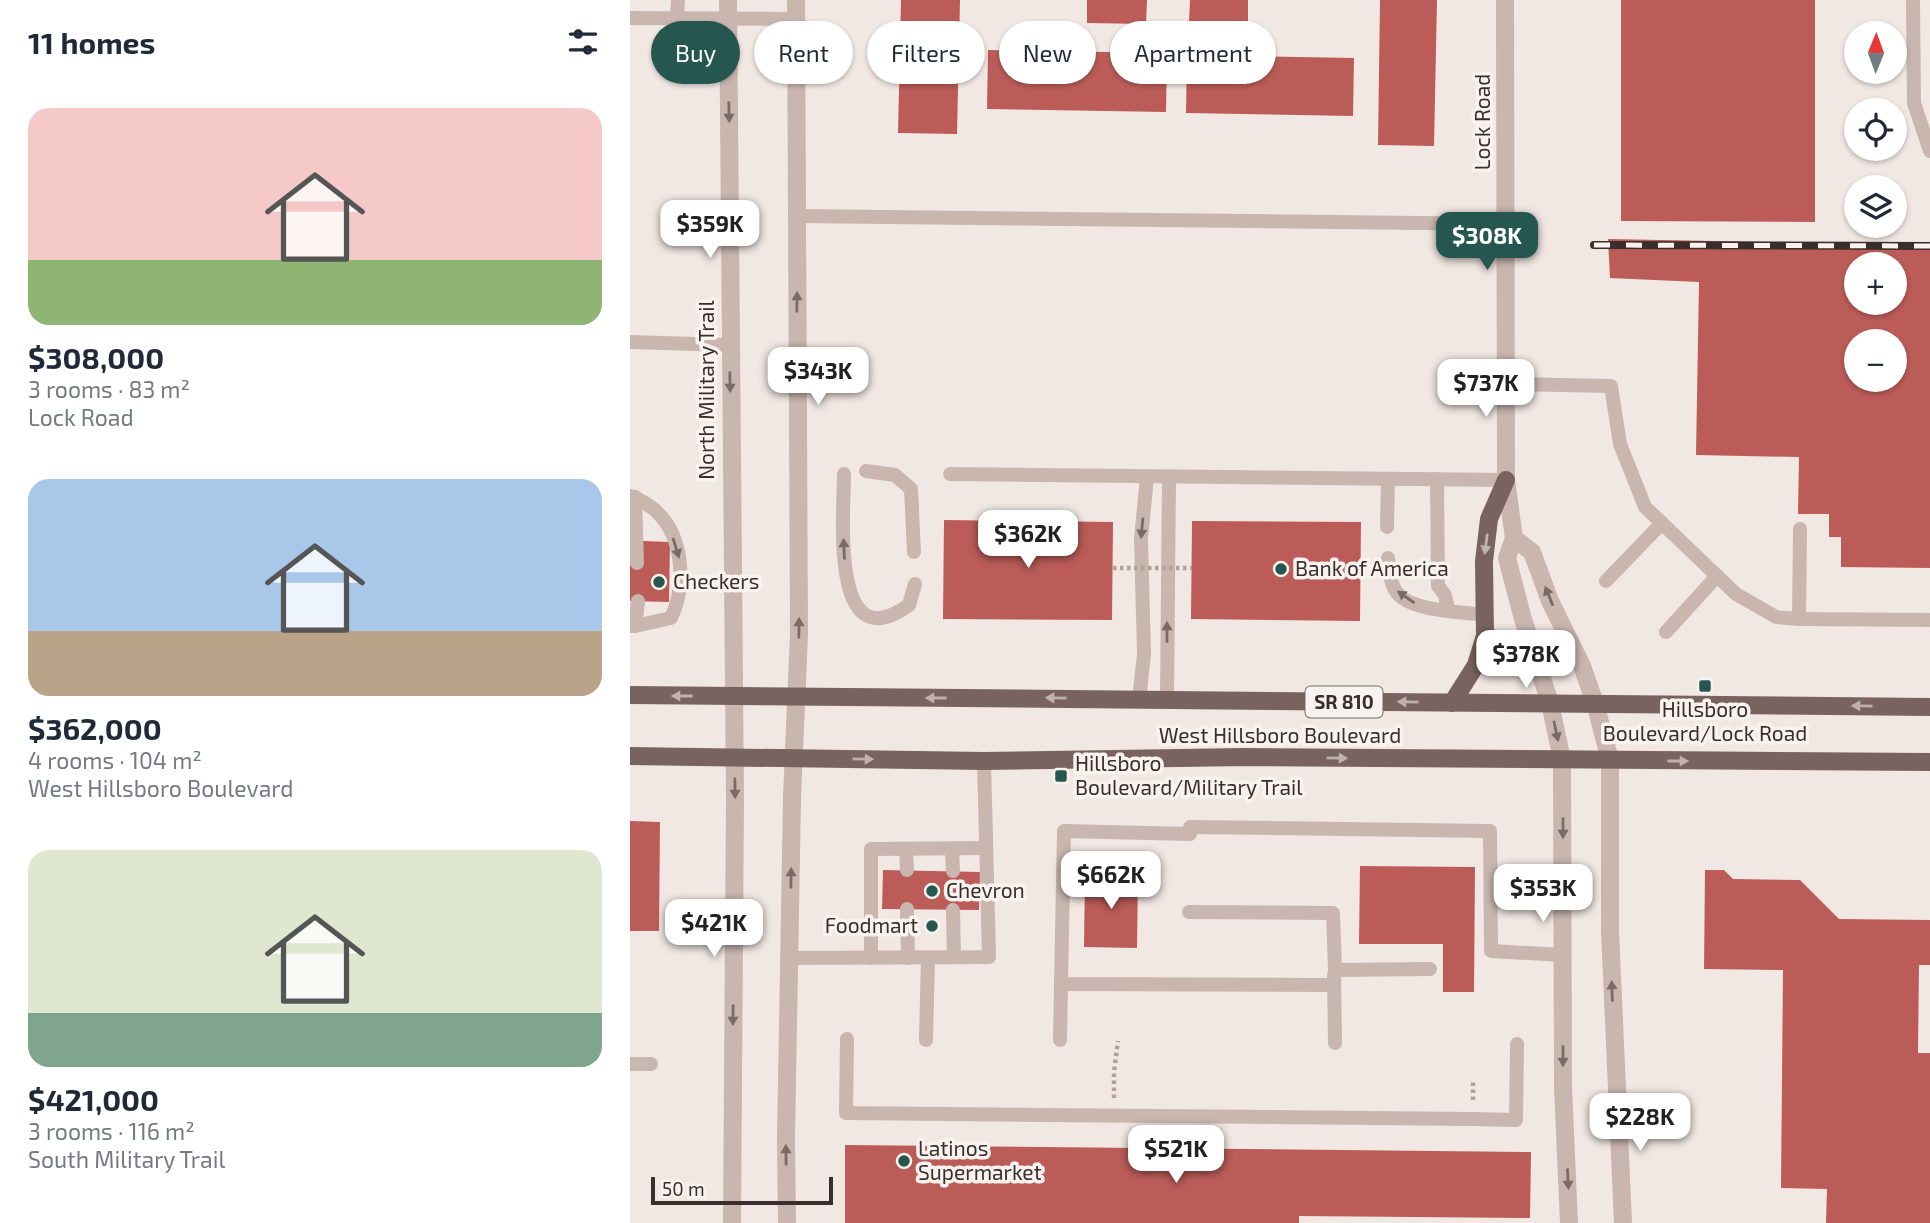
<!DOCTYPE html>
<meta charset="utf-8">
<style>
:root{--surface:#fff;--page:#f2f2f3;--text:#1f2937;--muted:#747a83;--accent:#255750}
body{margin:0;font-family:"Exo 2",sans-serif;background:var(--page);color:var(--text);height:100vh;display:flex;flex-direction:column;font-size:26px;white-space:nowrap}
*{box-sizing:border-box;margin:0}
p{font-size:23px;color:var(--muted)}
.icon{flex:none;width:38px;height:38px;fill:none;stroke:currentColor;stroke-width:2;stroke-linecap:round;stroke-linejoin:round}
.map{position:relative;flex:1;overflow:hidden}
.side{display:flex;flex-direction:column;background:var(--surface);width:630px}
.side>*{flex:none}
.hud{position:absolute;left:21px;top:21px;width:665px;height:63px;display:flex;gap:14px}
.needle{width:46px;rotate:1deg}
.tools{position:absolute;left:1214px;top:21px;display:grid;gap:14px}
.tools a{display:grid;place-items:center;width:63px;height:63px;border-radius:50%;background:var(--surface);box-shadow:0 2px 5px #0004;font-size:35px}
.scale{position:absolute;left:21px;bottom:18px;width:182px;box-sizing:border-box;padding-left:7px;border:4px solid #392e2c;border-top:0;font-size:19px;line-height:24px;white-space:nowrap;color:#392e2c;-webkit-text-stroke:5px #f9f3ef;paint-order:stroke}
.price{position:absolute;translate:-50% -60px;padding:0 16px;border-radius:14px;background:#fff;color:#222;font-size:23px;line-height:46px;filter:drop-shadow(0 2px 4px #0008)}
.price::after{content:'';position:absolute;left:50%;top:42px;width:21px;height:16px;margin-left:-10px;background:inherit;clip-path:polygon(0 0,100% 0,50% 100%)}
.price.selected{background:var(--accent);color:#fff}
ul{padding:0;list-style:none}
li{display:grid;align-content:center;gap:14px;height:371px;padding:0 28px}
li span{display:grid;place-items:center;height:217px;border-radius:21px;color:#555}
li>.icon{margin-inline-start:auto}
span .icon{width:126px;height:126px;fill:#fffc;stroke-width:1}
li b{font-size:30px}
h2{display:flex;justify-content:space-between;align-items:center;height:84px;padding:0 28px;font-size:30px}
.pill{padding:0 24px;border-radius:32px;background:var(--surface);box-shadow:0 2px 5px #0004;font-size:24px;line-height:63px}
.pill.selected{background:var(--accent);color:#fff}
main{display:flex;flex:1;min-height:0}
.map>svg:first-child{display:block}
</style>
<main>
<section class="side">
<h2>11 homes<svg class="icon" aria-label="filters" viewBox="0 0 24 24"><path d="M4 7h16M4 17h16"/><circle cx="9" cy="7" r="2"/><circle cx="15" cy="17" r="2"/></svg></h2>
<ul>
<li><span style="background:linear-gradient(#f6c9c9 70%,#8fb573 0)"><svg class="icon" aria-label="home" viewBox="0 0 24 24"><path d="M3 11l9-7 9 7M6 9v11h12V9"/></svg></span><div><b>$308,000</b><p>3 rooms · 83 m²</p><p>Lock Road</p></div></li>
<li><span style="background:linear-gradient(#a9c7e8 70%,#b9a48a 0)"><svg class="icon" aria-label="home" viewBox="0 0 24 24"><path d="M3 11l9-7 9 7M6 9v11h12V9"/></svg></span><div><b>$362,000</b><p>4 rooms · 104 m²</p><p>West Hillsboro Boulevard</p></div></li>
<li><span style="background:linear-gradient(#dfe7d0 75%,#7fa58c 0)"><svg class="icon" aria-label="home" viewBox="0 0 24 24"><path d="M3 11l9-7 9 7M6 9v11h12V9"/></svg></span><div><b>$421,000</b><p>3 rooms · 116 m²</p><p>South Military Trail</p></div></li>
</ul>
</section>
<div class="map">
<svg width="1300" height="1223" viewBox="0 0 1300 1223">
<rect width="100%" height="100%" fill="#f2e8e3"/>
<!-- building -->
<g fill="#bb5c58" fill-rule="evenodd">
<polygon points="271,0 330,0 327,134 268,133"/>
<polygon points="457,0 517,0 516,24 457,23"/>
<polygon points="560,0 618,0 618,23 559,22"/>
<polygon points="750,0 807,0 804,146 748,145"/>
<polygon points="991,0 1185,0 1185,222 991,221"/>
<polygon points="358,50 537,53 536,112 357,109"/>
<polygon points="557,55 724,58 723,116 556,113"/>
<path d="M978,239L1300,245V568L1211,567V537H1199V514H1168L1169,457L1066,455L1069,282L980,278ZM1227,264H1265V303H1227ZM1227,341H1265V380H1227Z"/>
<polygon points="314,520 483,522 482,620 313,619"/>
<polygon points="562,521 731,522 730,621 561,619"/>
<polygon points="13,541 40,542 39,602 0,601 0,563"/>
<polygon points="0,821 30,822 29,931 0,931"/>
<polygon points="730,866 845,867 844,992 813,992 813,944 729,944"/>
<polygon points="253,870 350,872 349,910 252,909"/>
<polygon points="1075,870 1094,870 1103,879 1170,880 1209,919 1300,920 1300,965 1289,965 1288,1053 1300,1053 1300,1223 1196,1223 1197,1189 1151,1188 1153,970 1074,969"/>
<polygon points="455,874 508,874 507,948 454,947"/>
<polygon points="215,1145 901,1152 900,1218 669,1216 669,1223 215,1223"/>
</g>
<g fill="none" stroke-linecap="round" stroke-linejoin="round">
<!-- path -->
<g stroke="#b5a099" stroke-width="4.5" stroke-dasharray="3.5 3.5" stroke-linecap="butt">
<polyline points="484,1098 484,1072 488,1041"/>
<polyline points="843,1100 843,1079"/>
</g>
<!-- service -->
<g stroke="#c9b6af" stroke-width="14">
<polyline points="1283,0 1284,103 1300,151"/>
<polyline points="0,18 166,19"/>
<polyline points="47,18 48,0"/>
<polyline points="168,216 876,224"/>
<polyline points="0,342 99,345"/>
<polyline points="876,384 981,386 990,444 1015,507 1106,594 1146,617 1169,619 1170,529"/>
<polyline points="236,471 265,475 281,489 284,552"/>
<path d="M214,474C214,513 199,663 279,605L285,584"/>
<polyline points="320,474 876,480"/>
<polyline points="807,479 808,586 815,595 818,610"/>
<polyline points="0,496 5,497 7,563"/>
<path d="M5,497C12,502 22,506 28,513C54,539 56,587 41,618L5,626"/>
<polyline points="757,527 758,479"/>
<path d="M758,558C759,570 760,586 769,595C784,611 832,612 854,615"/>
<polyline points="976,581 1032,523"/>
<polyline points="1169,619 1300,620"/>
<polyline points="0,626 5,626 8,601"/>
<polyline points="1036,632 1087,576"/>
<polyline points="509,700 514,654 511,539 517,477"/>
<polyline points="537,700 539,477"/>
<polyline points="560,827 860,831 861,951 933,955"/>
<polyline points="560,834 434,831 431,984 704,985"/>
<polyline points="276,849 277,870"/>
<polyline points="322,849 323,871"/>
<polyline points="277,909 278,958"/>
<polyline points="323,910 324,957"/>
<polyline points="559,912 703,913 705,970 800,969"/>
<polyline points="160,958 359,957 354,761"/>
<polyline points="241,958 241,849 356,848"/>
<polyline points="704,975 705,1043"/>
<polyline points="217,1039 216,1113 842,1119 886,1120 887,1044"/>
<polyline points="296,1040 298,958"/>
<polyline points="430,1040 431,984"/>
<polyline points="0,1064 21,1064"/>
</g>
<!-- minor -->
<g stroke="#c9b6af" stroke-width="18">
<polyline points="875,0 876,480 884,538 877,558 893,619 920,703 932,760 933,1087 939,1223"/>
<polyline points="884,538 902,552 920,601 952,666 965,703 980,760 980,931 993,1223"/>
</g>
<!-- tertiary -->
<g stroke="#c9b6af" stroke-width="18">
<polyline points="98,0 105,798 102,1223"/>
<polyline points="157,1223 156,1138 162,798 169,634 166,0"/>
</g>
<!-- primary -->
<g stroke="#79635f" stroke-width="18">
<polyline points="0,695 1300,707"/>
<polyline points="822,703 846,665 855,636 854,561 859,519 876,480"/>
<polyline points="0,756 354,761 614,757 1300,762"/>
</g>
<defs>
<polyline id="rail" points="964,245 1300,246"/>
</defs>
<!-- rail casing -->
<use href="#rail" stroke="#392e2c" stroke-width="8"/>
<!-- rail -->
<use href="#rail" stroke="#f9f3ef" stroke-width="5" stroke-dasharray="16" stroke-linecap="butt"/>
<!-- path-bridge -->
<polyline stroke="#b5a099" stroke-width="4.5" stroke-dasharray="3.5 3.5" stroke-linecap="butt" points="483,568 562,568"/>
</g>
<!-- one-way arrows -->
<defs><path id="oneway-solid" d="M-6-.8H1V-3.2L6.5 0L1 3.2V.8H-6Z" transform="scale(1.75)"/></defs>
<g fill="#7a6b67">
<use href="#oneway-solid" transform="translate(99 112) rotate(89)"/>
<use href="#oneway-solid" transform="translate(167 302) rotate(-89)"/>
<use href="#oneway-solid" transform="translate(100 382) rotate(89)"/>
<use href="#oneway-solid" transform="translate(512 528) rotate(95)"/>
<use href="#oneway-solid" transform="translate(46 548) rotate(73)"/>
<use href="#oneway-solid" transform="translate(214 549) rotate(-93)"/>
<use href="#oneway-solid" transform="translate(919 596) rotate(-112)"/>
<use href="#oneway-solid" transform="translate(776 597) rotate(-145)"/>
<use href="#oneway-solid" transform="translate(169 628) rotate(-89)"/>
<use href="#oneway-solid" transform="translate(537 632) rotate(-90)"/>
<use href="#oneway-solid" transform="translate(926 731) rotate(78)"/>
<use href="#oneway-solid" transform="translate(105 788) rotate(89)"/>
<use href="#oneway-solid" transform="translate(933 828) rotate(90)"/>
<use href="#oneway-solid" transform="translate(161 878) rotate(-89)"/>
<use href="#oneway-solid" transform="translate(982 991) rotate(-92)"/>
<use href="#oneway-solid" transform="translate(103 1015) rotate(91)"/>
<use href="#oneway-solid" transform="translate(933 1056) rotate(90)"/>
<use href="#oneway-solid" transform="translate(156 1155) rotate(-91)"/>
<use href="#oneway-solid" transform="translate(938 1179) rotate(87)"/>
</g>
<g fill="#bfb2ae">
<use href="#oneway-solid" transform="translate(856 544) rotate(97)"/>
<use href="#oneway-solid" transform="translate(52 696) rotate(-180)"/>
<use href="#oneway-solid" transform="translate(306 698) rotate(-180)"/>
<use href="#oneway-solid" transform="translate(426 698) rotate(-179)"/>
<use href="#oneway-solid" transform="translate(778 702) rotate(-179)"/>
<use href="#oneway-solid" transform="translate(1232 706) rotate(-179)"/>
<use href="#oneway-solid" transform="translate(707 758) rotate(1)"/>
<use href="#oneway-solid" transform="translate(233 759) rotate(1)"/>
<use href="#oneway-solid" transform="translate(1048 761)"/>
</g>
<!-- markers -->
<g fill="#255750" stroke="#f9f3ef" stroke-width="2.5">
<circle cx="651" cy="569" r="7"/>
<circle cx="29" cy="582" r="7"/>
<rect x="1068" y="679" width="14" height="14" rx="3.5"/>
<rect x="424" y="769" width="14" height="14" rx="3.5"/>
<circle cx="302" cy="891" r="7"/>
<circle cx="302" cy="926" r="7"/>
<circle cx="274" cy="1161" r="7"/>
</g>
<g text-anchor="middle" stroke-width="7" stroke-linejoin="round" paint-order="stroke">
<!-- shield labels -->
<rect fill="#f9f3ef" stroke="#736966" stroke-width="2" x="675.5" y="686.5" width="77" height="31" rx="5"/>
<g font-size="19" font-weight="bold" fill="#392e2c">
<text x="714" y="709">SR 810</text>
</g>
<!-- street labels -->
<g font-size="21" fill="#392e2c" stroke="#f9f3ef">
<text transform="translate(853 122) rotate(-90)" y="7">Lock Road</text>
<text transform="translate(77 390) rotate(-90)" y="7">North Military Trail</text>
<text x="650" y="743">West Hillsboro Boulevard</text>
</g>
<!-- poi labels -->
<g font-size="21" fill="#392e2c" stroke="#f9f3ef" text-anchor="start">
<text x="665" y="576">Bank of America</text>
<text x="43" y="589">Checkers</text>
<text x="1075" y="717" text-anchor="middle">Hillsboro<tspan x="1075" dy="24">Boulevard/Lock Road</tspan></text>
<text x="445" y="771">Hillsboro<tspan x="445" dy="24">Boulevard/Military Trail</tspan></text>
<text x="316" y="898">Chevron</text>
<text x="288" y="933" text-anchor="end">Foodmart</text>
<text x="288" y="1156">Latinos<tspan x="288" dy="24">Supermarket</tspan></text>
</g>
</g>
</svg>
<div class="tools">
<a><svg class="needle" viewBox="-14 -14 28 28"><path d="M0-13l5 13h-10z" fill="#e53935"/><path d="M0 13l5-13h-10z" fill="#747a83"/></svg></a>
<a><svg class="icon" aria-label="locate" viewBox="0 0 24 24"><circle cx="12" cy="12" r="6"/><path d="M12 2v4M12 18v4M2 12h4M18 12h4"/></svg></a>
<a><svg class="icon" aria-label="layers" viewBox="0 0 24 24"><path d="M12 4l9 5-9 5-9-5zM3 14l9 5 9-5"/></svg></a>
<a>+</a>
<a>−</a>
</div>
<div class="scale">50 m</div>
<b class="price" style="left:80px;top:260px">$359K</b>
<b class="price selected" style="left:857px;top:272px">$308K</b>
<b class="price" style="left:188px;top:407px">$343K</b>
<b class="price" style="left:856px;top:419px">$737K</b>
<b class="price" style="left:398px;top:570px">$362K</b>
<b class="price" style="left:896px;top:690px">$378K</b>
<b class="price" style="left:481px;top:911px">$662K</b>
<b class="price" style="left:913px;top:924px">$353K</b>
<b class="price" style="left:84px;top:959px">$421K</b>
<b class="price" style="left:1010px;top:1153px">$228K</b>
<b class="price" style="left:546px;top:1185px">$521K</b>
<div class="hud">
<a class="pill selected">Buy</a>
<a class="pill">Rent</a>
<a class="pill">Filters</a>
<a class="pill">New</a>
<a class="pill">Apartment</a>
</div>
</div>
</main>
